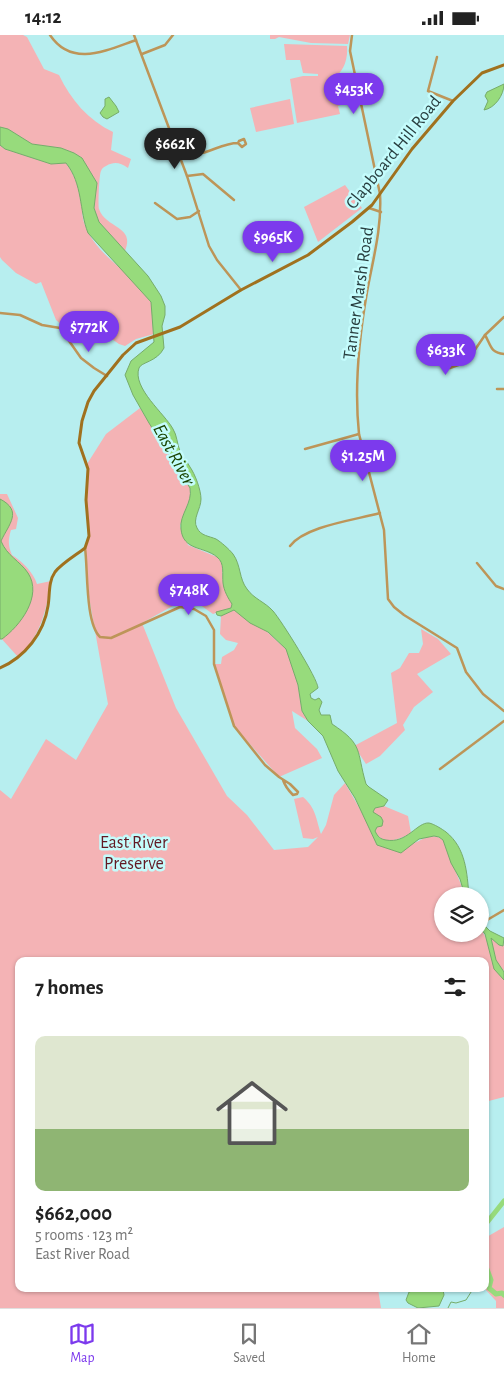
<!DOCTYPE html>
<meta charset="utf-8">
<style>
:root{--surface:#fff;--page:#f6f6f6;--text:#222;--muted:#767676;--line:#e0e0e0;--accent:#7c3aed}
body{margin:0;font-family:"Alegreya Sans",sans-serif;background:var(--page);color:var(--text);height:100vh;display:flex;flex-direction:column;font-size:19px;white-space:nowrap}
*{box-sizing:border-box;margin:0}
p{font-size:16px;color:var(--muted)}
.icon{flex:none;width:28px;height:28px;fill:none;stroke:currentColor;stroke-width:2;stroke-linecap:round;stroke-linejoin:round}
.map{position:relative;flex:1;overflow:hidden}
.panel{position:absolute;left:15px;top:922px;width:474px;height:335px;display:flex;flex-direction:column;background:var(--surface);border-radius:10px;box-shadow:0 1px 4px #0004}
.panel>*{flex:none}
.buttons{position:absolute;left:434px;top:852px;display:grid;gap:10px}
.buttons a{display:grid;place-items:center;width:55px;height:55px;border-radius:50%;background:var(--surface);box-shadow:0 1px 4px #0004;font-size:25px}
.price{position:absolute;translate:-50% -42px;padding:0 11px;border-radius:18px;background:var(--accent);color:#fff;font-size:16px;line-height:32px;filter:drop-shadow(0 1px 2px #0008)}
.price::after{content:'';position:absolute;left:50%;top:30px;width:15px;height:11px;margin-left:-8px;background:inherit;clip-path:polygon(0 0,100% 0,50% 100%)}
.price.on{background:#222;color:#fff}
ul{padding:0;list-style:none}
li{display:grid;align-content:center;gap:10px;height:265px;padding:0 20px}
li+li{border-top:1px solid var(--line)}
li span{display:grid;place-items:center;height:155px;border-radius:10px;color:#555}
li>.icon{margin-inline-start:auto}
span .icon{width:90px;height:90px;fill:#fffc;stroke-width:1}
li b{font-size:21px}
h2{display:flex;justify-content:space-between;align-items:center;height:60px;padding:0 20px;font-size:21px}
.status{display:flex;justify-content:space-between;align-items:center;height:35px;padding:0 25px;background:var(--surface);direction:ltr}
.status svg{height:14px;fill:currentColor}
.tabs{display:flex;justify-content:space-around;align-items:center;height:70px;border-top:1px solid var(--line);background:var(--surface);font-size:14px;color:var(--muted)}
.tabs a{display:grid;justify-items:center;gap:2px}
.tabs .on{color:var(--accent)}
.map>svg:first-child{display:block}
</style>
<div class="status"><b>14:12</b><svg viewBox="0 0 49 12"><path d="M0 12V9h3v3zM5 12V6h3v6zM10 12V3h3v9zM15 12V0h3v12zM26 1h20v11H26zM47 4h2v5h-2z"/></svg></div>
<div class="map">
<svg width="504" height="1273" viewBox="0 0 504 1273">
<rect width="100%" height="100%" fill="#b7eeef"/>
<!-- green -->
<g fill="#f4b3b5">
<path d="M0,0H23L27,2L44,34L59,40C71,65 88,85 113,97L111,115L131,124L128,133C120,128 115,126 106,131C104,132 102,133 101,136C99,140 98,170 99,174C105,193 136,191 125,216L99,187L94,173L97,148L82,123L74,118L61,113L32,109L8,94L0,92Z"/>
<polygon points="270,0 350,0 348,9 311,8 279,2 275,4 270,4"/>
<path d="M284,9L347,11C348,22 345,36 334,42L336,51H346L348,57L342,59L343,69L338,71L340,79L297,88L290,44L303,41H318V39L303,38L300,25H286Z"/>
<polygon points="290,64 294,89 256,97 250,73"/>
<path d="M0,110L5,114L51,129L66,128C73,137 79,152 81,163C83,172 81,181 85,190C96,221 132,237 150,265C155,273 151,289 154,299L136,304L125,311L119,309L100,296L78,307L74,302L70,305L66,299L69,296L56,285L41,247L36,249L16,238L2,225L0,222Z"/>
<polygon points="345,150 362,173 318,207 304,172"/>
<path d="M140,373L190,453V463L180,491L188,510L217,522L222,527L223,548L232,569L231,573L213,579L189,562L142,588L176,673L227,761L247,780L274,815L308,812L318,802L313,804L303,803L294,764L303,762C316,773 316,784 321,799L326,790L334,760L345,748L364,781L377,810C386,810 400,812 410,810C422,806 430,796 443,805C450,825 459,842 465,861H442V899H480V893C487,902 489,912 495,922L491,903L499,910L503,911L504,908V936L499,931L504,940V1062L485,1067V926H19V1254H378L381,1273H0V755L11,764L46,704L76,725L108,669L89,562L85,513L89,501L86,465L87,429L106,399Z"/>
<path d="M0,459H7L18,483L16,494L11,495C8,505 8,511 12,520C22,526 33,537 37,549L51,546C46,576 41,601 18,622L0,602Z"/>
<polygon points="234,575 250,587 264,594 287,615 298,650 302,676 308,686 292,676 295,693 317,714 322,723 279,742 234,691 214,629 221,629 222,622 234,615 238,608 226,605 220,599 221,581"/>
<polygon points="421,594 438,604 451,619 417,639 433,657 414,672 403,690 405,695 380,721 366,729 354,711 397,688 391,638 400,633 409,618 419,618 423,609"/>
<path d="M384,771L408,781L411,798C399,805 383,811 374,796L377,792L373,777L374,773Z"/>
<polygon points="504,1192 504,1273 496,1273 496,1266 485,1254 485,1203"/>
</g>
<!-- water -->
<g fill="#97db7c" stroke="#76ac6a">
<path d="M504,49C504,60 495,73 484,75L488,66L485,61L487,57Z"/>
<polygon points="109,62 116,71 119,77 107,84 103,82 100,78 105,71 105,64"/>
<path d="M0,92L8,94L32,109L61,113L74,118L82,123L97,148L94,173L99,187L148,241L161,261L165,271V280L162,291L164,313C157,327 141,327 139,333C132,353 165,379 173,394C177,400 177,409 180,416C182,422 187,426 190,432C195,439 201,455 201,464C201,474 192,484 197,493C201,501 209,501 216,504C221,507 229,514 233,519C241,530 239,544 247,554C254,564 265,567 273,576C281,585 318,644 318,653L310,659L311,663L315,665L319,663L322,667L319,675L321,680H330L332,689C364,710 356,715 366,749L369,752L388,765L384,771L375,773L373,777L381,782L383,786L382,791L377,792L375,796C378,802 380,804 386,805C407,809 417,787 429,788C434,789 442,794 446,797C466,813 467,838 469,861H465L460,844L451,828L443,805L439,802L434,801L419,804L401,818L377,810L355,763L338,736L323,701L308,686L302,676L298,650L286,614L268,597L250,588L234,575L221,581L217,580L216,577L231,573L232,569C228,563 224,556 223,548C222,539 225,528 217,522C204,511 183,516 181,494C179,480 193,468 190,453L149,388L133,360L125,340L131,326L154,307L151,267L88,198C79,175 83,149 66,128L51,129L5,114L0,110Z"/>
<path d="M0,464C23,476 9,489 1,506C7,521 20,526 28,538C43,561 20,591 2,604H0Z"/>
<polygon points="480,886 490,896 504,903 503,911 499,910 491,903 496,925 504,937 504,945 494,934 485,899 480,893"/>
<polygon points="419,1254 443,1255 444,1260 439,1271 418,1273 408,1268 406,1265 409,1257"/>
</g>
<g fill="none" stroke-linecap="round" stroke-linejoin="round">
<!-- stream -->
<polyline stroke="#76ac6a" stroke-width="1" points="448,1273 451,1267 456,1268 466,1265 473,1254"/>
<!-- river -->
<g stroke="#97db7c" stroke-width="5">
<polyline points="485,1190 504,1166"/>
<polyline points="485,1229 491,1245 489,1253 496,1259 502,1258 504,1260"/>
</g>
<!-- street -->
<g stroke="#bd9558" stroke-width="2.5">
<path d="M50,0C72,33 107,15 136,5"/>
<polyline points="134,0 187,141 209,211 217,225 241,255"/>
<path d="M352,0L350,16L380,159C382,193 373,224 367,257C359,303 354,352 359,399L384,495L388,564L394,572L404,580L457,613L466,637L483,659L504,676"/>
<polyline points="142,19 165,10 173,0"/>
<polyline points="437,22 428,56 453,66"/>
<path d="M178,117C186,116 195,120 202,118C214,115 225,108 238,108L242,112L246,109L244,104L239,106L238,108"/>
<polyline points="187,141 203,139 234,165"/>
<polyline points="155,168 177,184 190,182 199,176"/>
<polyline points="369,173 381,177"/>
<polyline points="0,278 20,280 42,290 60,293 81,323 94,333 107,341"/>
<path d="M504,282L485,300C491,310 490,318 504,319"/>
<polyline points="440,330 439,325 435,325 434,328 450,333 461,329 470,322 485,300"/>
<polyline points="497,354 504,354"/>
<polyline points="305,414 359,399"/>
<path d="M290,511C305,491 355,485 380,478"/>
<path d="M85,513C88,533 85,588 100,602L111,603L180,572L194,574L206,581L214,595V629L234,691L265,730L279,742L290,749L298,757L297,759L293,760C288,755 285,751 283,745"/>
<polyline points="477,528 496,551 504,554"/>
<polyline points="440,734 504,686"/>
<polyline points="482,888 504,875"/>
</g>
<!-- secondary -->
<path stroke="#a0711e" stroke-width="3" d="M0,633C25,622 44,598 48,571C50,560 48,547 55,537C62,528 76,520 85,513L89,501L86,465L88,434L79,408L82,386L88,367L94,356L123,320L136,308L180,292L241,255L308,220L352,187L372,170L412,114L453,66L482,38L504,30"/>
</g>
<g text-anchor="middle" stroke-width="5" stroke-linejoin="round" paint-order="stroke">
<!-- street labels -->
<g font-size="18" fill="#283e3f" stroke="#c4fcfc">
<text transform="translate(393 117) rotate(-51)" y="6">Clapboard Hill Road</text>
<text transform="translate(358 258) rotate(-82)" y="6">Tanner Marsh Road</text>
</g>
<!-- park labels -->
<g font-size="18" fill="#621923" stroke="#c4fcfc">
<text x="134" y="813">East River<tspan x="134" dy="21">Preserve</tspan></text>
</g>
<!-- water labels -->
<g font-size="19" font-style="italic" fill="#194400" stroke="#c4fcfc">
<text transform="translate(175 419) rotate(61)" y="7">East River</text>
</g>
</g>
</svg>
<div class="buttons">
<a><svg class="icon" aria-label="layers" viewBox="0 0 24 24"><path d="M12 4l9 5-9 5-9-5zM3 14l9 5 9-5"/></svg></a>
</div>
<b class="price" style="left:354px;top:80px">$453K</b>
<b class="price on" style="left:175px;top:135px">$662K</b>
<b class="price" style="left:273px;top:228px">$965K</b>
<b class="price" style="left:89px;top:318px">$772K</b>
<b class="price" style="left:446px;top:341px">$633K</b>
<b class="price" style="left:363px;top:447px">$1.25M</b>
<b class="price" style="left:189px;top:581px">$748K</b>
<section class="panel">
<h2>7 homes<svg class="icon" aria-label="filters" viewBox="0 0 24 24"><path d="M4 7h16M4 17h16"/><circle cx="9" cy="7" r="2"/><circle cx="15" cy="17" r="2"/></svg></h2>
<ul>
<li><span style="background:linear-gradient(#dfe7d0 60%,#8fb573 0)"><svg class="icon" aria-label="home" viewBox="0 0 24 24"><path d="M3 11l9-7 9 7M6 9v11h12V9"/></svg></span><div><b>$662,000</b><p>5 rooms · 123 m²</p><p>East River Road</p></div></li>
</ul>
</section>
</div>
<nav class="tabs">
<a class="on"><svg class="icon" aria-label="map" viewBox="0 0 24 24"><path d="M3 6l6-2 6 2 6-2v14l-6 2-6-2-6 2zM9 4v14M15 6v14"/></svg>Map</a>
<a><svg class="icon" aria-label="saved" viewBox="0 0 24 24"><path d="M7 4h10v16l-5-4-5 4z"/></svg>Saved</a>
<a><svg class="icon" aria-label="home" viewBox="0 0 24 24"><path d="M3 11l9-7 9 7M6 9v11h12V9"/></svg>Home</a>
</nav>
